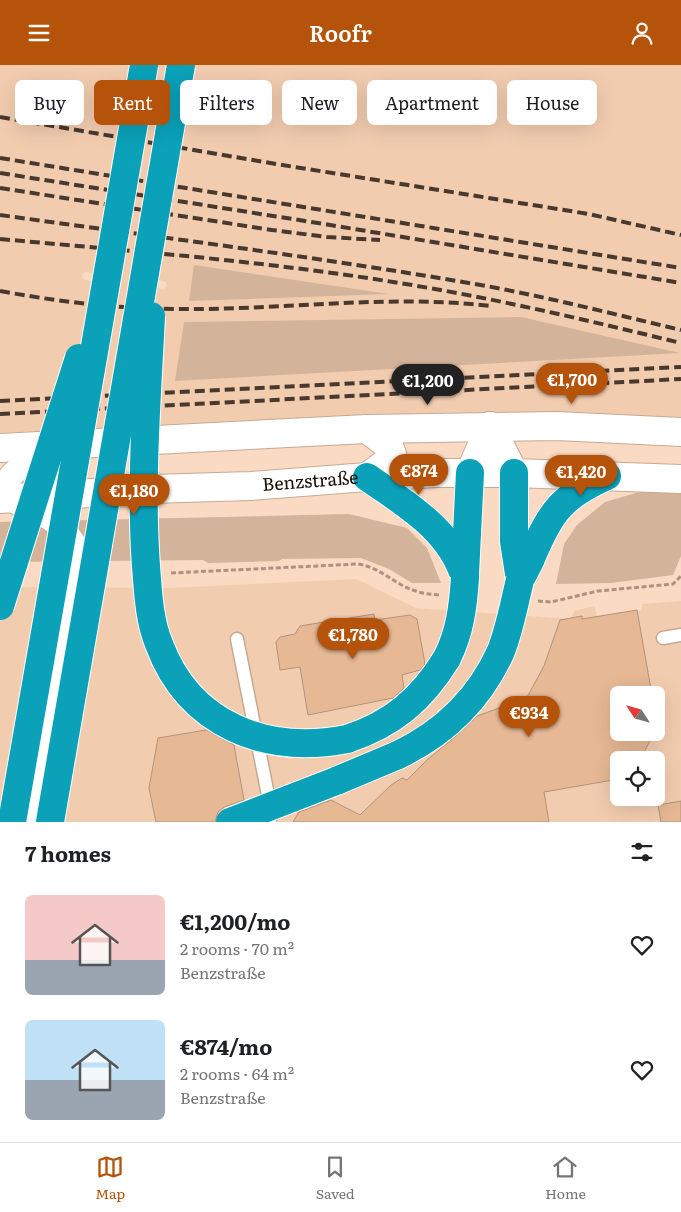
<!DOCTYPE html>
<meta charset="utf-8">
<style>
:root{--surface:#fff;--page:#f2f2f2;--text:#202124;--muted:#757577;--line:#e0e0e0;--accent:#b45309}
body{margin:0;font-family:Literata,serif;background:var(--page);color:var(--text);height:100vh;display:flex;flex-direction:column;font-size:19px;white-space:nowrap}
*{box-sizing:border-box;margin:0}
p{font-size:16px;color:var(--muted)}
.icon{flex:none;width:28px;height:28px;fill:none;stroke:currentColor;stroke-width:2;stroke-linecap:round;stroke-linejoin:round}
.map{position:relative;height:757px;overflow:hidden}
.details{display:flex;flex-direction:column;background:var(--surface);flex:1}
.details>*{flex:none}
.top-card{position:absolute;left:15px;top:15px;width:651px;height:45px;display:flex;gap:10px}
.needle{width:32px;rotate:306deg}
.tools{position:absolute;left:610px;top:621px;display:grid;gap:10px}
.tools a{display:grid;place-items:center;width:55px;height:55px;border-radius:8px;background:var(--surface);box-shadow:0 5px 20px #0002;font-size:25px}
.price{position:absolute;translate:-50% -42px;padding:0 11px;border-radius:18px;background:var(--accent);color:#fff;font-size:16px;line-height:32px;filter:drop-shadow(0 1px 2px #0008)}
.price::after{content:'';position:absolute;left:50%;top:30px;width:15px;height:11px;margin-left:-8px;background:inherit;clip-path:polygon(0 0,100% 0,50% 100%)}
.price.on{background:#222;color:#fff}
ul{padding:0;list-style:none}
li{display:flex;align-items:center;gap:15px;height:125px;padding:0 25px}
li span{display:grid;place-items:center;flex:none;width:140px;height:100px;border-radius:8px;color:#555}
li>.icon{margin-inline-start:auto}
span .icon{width:60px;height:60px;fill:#fffc;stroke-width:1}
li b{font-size:21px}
h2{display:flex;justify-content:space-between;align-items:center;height:60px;padding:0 25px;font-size:21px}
.chip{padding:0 18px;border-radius:8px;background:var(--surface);box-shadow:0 5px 20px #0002;font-size:18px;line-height:45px}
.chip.on{background:var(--accent);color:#fff}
header{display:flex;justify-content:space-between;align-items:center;height:65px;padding:0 25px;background:var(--accent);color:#fff;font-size:22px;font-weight:600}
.tabs{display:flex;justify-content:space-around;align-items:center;height:70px;border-top:1px solid var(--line);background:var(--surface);font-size:14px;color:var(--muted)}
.tabs a{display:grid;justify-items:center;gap:2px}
.tabs .on{color:var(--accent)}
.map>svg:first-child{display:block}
</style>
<header><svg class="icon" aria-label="menu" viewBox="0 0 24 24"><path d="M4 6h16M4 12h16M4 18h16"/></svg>Roofr<svg class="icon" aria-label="person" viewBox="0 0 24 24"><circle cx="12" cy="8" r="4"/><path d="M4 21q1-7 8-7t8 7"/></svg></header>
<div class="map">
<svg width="681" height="757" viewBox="0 0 681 757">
<rect width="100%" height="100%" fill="#fadac2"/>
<!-- built -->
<g fill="#f2ccaf" fill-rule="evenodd">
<path d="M0,0H681V354L551,347L285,354L0,368ZM86,207L115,211L114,220L85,215L82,212L83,208ZM136,211L164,216L166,217L167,221L164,224L134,220Z"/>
<path d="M356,514L416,543L571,554L574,546L595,541L597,552L642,545V539L681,536V757H0V522L170,523ZM619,630H656V668H619ZM619,695H656V732H619Z"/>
</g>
<!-- green -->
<g fill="#d4b39b">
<polygon points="194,200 389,229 189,236"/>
<polygon points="521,252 680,288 175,316 184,257"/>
<polygon points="646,425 681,427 681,491 673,510 611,518 556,519 564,479 577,460 605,437"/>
<polygon points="349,449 407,463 427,483 441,518 412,518 389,504 361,493 282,494 279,496 208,498 203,495 0,497 0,457"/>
</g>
<!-- building -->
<g fill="#e6b894" stroke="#b1937d">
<polygon points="637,545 652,630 619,630 619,668 654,668 640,695 619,695 619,714 544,727 549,757 293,757 299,747 331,735 360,750 391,720 402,713 407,715 427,695 456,671 477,651 502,642 525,636 544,601 560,555 582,551 582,554"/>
<polygon points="374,549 375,555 410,550 417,554 425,599 420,605 402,610 404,623 393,633 308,650 300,602 280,605 276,577 280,572 295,569 300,561"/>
<polygon points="206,665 234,680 244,735 224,742 218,747 215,757 156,757 149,723 158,673"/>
<polygon points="681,736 681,757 661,757 658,740"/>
</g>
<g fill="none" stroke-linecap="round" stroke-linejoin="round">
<defs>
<g id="lane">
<polyline points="663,573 681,570"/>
<polyline points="237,574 271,745 270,757"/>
</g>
<g id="street">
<path d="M56,380C48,385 41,392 33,396C20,403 0,411 9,434C36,446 56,451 73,477"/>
<polyline points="30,757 42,691"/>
</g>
<g id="secondary">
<polyline points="490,361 514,408"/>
<polyline points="0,383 367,364 557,361 681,367"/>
<polyline points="470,408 490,361"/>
<polyline points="367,412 386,398 392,389 389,381 367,364"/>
<path id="s1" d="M0,434L151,424L251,421L367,412L437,408H514L681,414"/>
</g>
<g id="highway">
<polyline points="514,408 514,476 520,515"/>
<path d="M367,412C407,440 450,464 465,513"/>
<polyline points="465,509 470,408"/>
<path d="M520,515C524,507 529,499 532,491C551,446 562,431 607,411"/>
<path d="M347,674C393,659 422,634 447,593"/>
<polyline points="336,716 398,690"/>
</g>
</defs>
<!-- lane casing -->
<use href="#lane" stroke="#c7a992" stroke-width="15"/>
<!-- street casing -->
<use href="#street" stroke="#c7a992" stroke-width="26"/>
<!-- secondary casing -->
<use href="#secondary" stroke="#c7a992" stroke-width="30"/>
<!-- highway casing -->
<use href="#highway" stroke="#fff" stroke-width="30"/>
<!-- path -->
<g stroke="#ac9381" stroke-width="3" stroke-dasharray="5 2.5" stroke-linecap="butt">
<path d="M171,508L358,499C383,503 394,520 416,526C423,529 431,529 440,530"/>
<polyline points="538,536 551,537 598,526 673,519 681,511"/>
</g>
<!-- lane -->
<use href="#lane" stroke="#fff" stroke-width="12"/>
<!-- street -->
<use href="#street" stroke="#fff" stroke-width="24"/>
<!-- secondary -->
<use href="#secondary" stroke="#fff" stroke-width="28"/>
<!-- highway -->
<use href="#highway" stroke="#0aa1b9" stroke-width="28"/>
<!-- rail -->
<g stroke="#48382d" stroke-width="4" stroke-dasharray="10 5" stroke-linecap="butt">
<polyline points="0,52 276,99 589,149 681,170"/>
<polyline points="0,93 681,203"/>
<polyline points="0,108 318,158 681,218"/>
<polyline points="0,123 272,165 327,172 380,175"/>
<path d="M0,150C158,172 317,192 475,219C544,231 613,249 681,265"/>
<path d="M0,174C131,186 263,196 393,217C490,232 586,255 681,278"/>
<path d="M0,226C60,237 120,244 181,244C284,245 387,229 491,241"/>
<polyline points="0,336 681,302"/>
<polyline points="0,349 681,314"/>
</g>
<defs>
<polyline id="street-bridge" points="42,691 76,492"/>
<g id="highway-bridge">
<path d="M151,251C147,334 140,418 146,501C148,526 149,555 159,579C189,660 266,690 347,674"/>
<polyline points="0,541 79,293"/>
<path d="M447,593C460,567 463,542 465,513"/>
<path d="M398,690C444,668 480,633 501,586C510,563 514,539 520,515"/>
<polyline points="12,757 144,0"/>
<polyline points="50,757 181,0"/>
<polyline points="230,757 336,716"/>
</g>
</defs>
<!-- street-bridge casing -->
<use href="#street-bridge" stroke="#c7a992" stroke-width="26" stroke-linecap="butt"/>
<!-- highway-bridge casing -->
<use href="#highway-bridge" stroke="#fff" stroke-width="30" stroke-linecap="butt"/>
<!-- street-bridge -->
<use href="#street-bridge" stroke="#fff" stroke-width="24"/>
<!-- highway-bridge -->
<use href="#highway-bridge" stroke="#0aa1b9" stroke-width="28"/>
</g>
<g text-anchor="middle" stroke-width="5" stroke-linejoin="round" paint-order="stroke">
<!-- street labels -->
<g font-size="18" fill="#1a0f07" stroke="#fff">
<text dy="6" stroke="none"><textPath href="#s1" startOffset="311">Benzstraße</textPath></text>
</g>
</g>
</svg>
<div class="tools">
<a><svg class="needle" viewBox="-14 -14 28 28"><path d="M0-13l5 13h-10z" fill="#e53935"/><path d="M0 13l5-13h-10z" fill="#757577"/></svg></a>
<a><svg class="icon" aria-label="locate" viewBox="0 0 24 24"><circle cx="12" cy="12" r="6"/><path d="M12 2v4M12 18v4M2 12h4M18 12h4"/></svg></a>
</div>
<b class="price" style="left:572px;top:340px">€1,700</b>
<b class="price on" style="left:428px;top:341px">€1,200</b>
<b class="price" style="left:419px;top:431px">€874</b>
<b class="price" style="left:581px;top:432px">€1,420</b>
<b class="price" style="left:134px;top:451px">€1,180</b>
<b class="price" style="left:353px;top:595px">€1,780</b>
<b class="price" style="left:529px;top:673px">€934</b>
<div class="top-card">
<a class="chip">Buy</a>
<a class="chip on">Rent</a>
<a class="chip">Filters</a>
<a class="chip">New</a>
<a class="chip">Apartment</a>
<a class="chip">House</a>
</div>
</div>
<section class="details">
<h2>7 homes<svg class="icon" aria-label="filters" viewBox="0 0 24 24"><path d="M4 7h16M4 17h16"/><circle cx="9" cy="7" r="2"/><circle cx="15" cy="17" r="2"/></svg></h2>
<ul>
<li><span style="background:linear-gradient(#f6c9c9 65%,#9aa5b1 0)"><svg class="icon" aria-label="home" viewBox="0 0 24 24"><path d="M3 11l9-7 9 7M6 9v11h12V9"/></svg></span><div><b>€1,200/mo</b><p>2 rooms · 70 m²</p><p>Benzstraße</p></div><svg class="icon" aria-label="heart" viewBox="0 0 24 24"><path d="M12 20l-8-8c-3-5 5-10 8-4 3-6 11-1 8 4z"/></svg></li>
<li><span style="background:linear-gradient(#bfe0f5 60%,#9aa5b1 0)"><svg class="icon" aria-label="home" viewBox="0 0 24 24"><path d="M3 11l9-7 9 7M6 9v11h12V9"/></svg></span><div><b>€874/mo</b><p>2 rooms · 64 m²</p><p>Benzstraße</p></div><svg class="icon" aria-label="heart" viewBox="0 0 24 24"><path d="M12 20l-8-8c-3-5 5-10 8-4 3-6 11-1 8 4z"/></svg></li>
</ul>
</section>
<nav class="tabs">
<a class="on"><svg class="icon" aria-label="map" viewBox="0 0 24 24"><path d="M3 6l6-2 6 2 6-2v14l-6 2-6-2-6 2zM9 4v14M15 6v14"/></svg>Map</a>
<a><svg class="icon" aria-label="saved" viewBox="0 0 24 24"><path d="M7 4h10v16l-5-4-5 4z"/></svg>Saved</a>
<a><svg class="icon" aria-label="home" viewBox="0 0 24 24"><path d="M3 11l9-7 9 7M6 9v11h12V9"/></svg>Home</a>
</nav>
